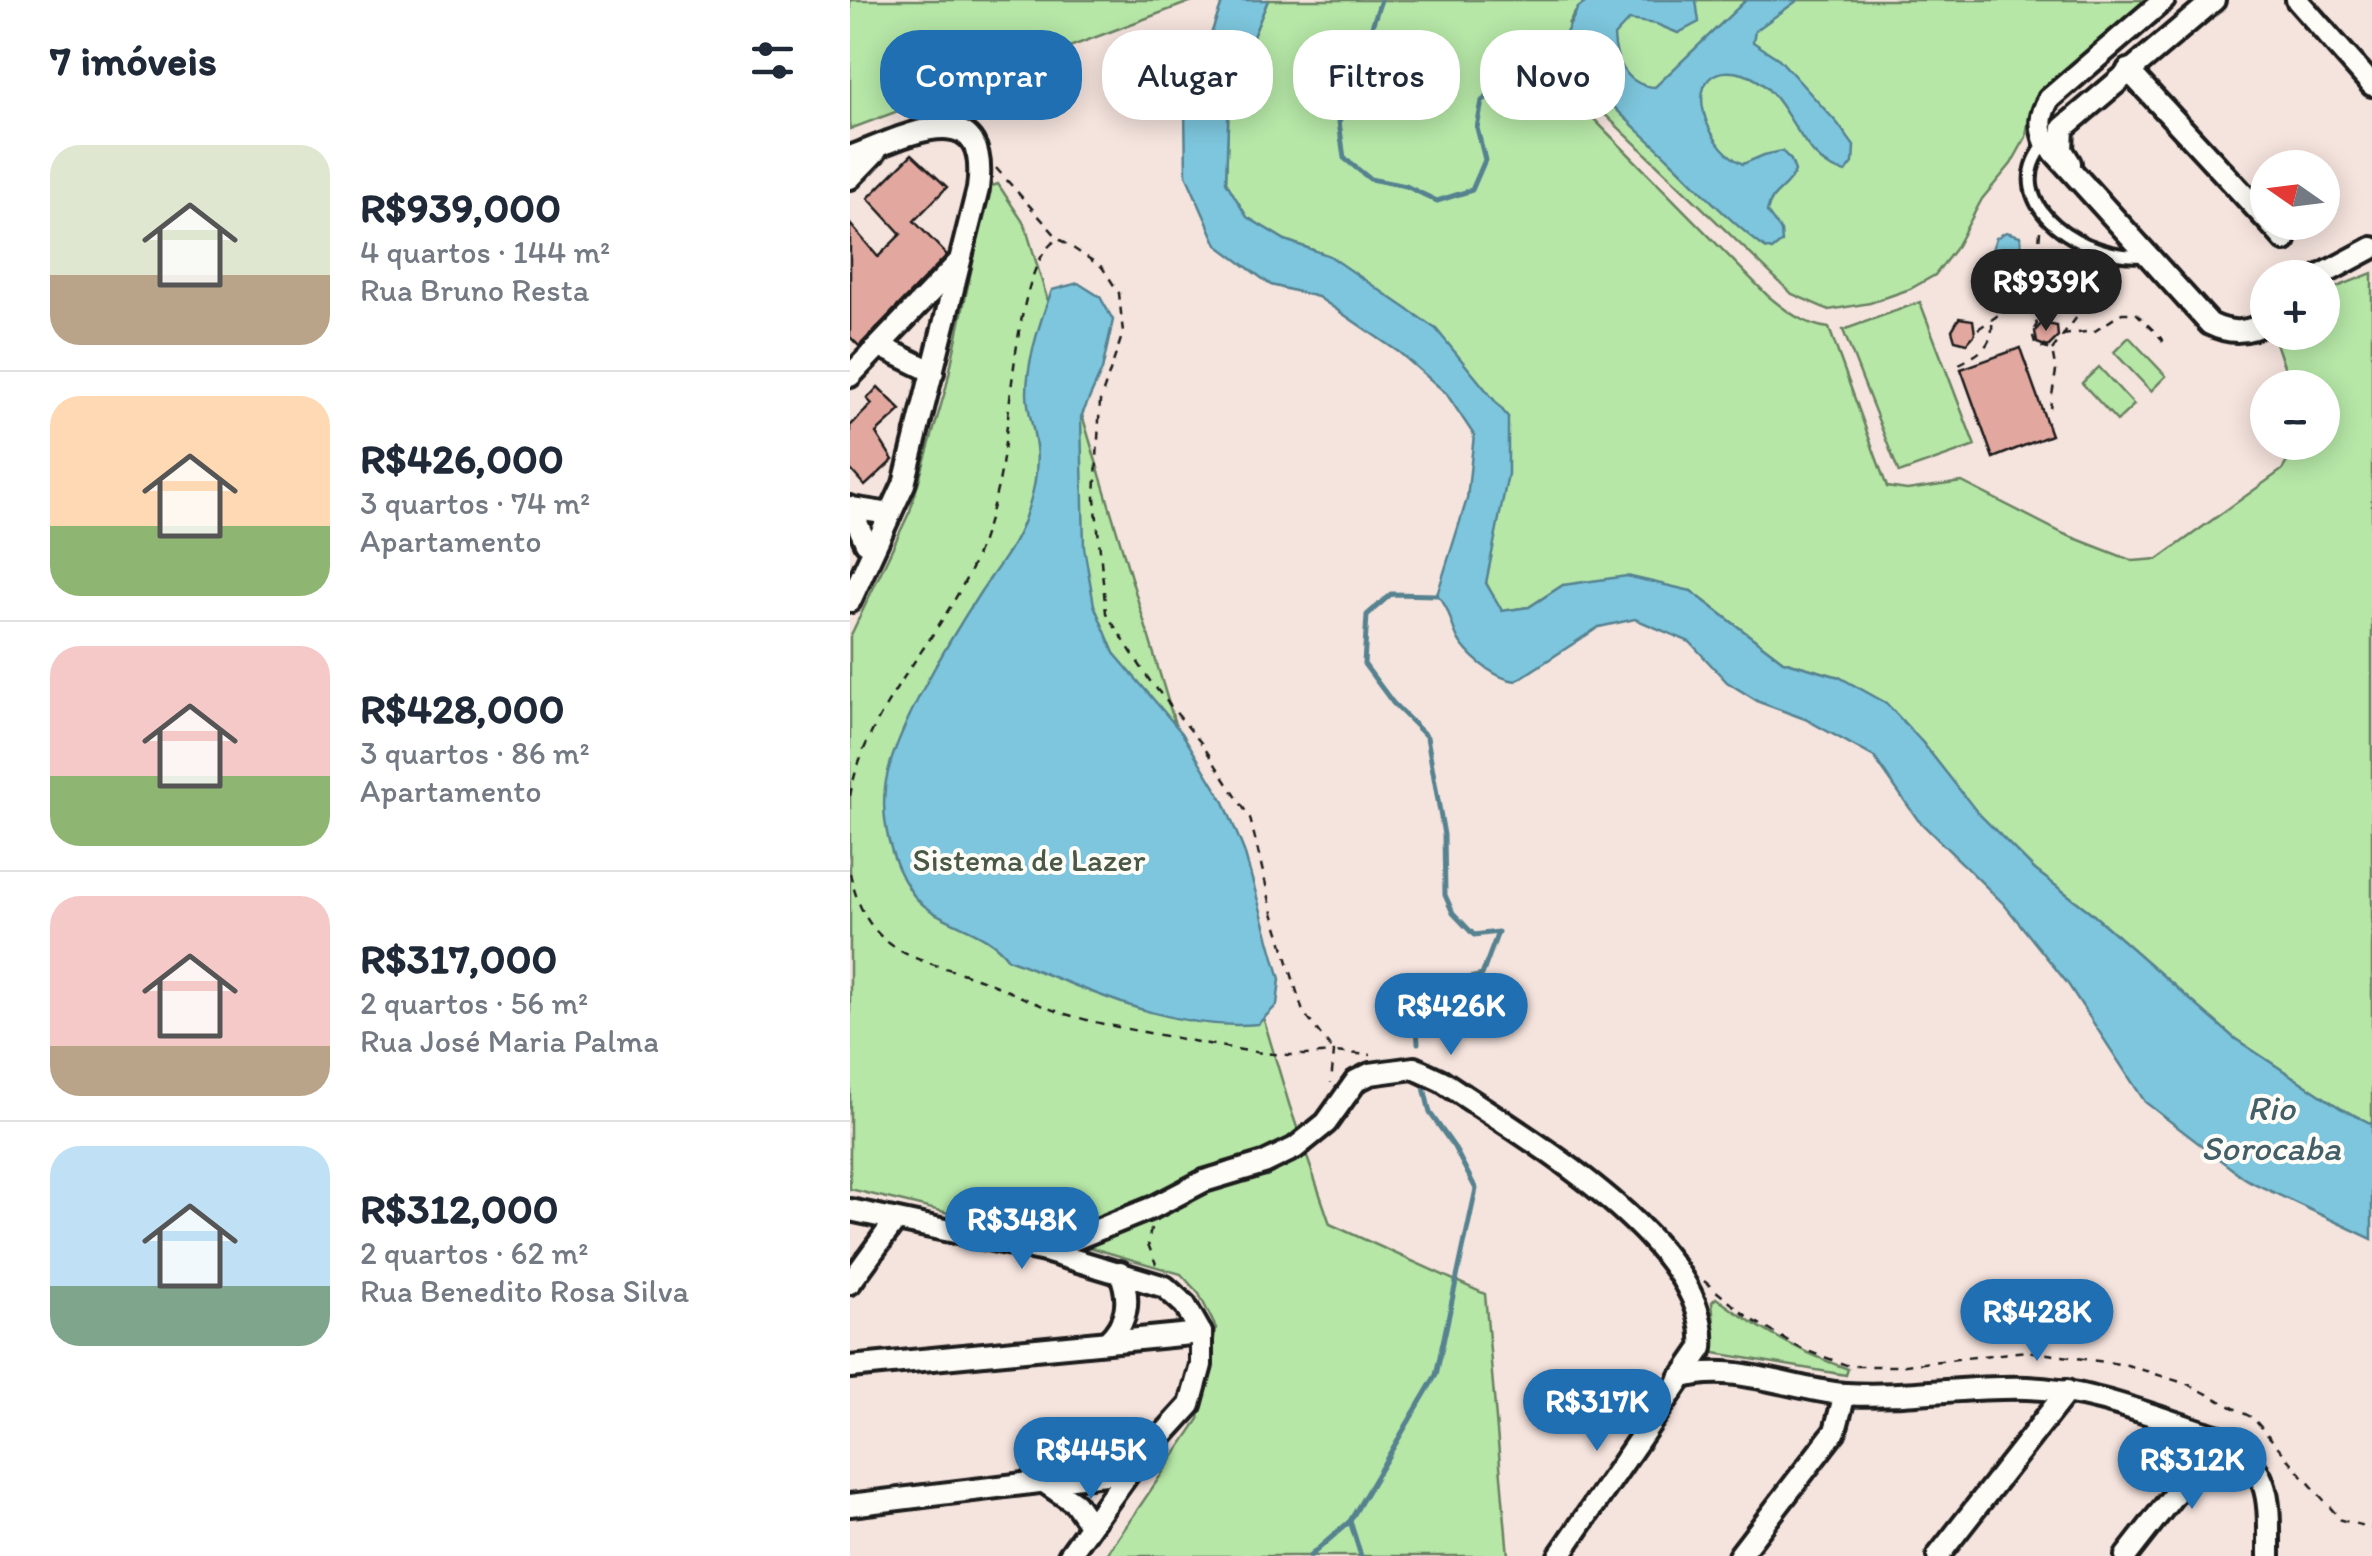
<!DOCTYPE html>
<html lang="pt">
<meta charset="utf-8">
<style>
:root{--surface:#fff;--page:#f6f6f7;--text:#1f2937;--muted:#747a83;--line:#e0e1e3;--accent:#1f6fb2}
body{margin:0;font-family:Itim,sans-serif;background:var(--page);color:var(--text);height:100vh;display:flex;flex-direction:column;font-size:38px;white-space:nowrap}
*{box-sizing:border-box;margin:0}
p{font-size:32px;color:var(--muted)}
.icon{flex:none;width:55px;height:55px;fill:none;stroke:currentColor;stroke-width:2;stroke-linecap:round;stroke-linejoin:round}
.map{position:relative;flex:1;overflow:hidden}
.drawer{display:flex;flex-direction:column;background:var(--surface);width:850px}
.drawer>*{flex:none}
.top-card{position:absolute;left:30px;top:30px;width:950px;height:90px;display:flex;gap:20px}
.needle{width:65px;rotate:284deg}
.buttons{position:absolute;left:1400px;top:150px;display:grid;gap:20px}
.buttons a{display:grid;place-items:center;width:90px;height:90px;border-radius:50%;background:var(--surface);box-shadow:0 5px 25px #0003;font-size:50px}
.price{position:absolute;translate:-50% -85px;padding:0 22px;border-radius:35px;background:var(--accent);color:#fff;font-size:32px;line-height:65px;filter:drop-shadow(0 2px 5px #0008)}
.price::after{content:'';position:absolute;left:50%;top:60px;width:30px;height:22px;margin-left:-15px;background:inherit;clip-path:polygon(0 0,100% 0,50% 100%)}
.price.current{background:#222;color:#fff}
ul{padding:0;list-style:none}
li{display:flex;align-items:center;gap:30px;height:250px;padding:0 50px}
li+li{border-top:2px solid var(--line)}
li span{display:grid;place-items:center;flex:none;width:280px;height:200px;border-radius:30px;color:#555}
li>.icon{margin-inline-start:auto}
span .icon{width:120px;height:120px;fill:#fffc;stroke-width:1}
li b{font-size:42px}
h2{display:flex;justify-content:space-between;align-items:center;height:120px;padding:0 50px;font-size:42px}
.pill{padding:0 35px;border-radius:40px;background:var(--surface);box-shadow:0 5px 25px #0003;font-size:35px;line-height:90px}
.pill.current{background:var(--accent);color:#fff}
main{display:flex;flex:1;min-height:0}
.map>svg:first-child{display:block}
</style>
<main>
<section class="drawer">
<h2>7 imóveis<svg class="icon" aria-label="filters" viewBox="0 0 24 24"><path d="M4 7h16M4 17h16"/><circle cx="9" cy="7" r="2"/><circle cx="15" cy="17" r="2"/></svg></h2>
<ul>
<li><span style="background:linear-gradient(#dfe7d0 65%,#b9a48a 0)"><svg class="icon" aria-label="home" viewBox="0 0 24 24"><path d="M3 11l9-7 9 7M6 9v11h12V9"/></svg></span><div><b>R$939,000</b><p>4 quartos · 144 m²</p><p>Rua Bruno Resta</p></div></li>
<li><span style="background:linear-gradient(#ffd9b3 65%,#8fb573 0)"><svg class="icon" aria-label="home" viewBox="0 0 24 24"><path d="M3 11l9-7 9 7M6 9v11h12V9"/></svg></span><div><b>R$426,000</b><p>3 quartos · 74 m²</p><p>Apartamento</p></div></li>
<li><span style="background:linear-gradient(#f6c9c9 65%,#8fb573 0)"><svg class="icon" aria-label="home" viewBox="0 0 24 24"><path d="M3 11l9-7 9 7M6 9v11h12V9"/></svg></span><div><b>R$428,000</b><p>3 quartos · 86 m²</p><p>Apartamento</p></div></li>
<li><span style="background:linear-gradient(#f6c9c9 75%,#b9a48a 0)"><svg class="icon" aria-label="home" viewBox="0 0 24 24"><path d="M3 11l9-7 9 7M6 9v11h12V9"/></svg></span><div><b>R$317,000</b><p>2 quartos · 56 m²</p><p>Rua José Maria Palma</p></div></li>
<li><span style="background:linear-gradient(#bfe0f5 70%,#7fa58c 0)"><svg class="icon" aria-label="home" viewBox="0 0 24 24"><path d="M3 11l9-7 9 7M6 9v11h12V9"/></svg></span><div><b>R$312,000</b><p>2 quartos · 62 m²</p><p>Rua Benedito Rosa Silva</p></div></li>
</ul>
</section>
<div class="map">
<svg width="1522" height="1556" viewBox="0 0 1522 1556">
<rect width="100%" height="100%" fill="#f5e3dd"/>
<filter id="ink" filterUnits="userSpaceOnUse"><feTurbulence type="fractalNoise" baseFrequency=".01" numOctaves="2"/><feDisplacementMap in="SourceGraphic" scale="20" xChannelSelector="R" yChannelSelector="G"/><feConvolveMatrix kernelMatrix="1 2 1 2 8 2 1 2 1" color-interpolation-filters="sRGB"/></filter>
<g filter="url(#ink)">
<!-- green -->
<g fill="#b6e7a7" stroke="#698262" stroke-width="2.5">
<polygon points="0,0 345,0 0,129"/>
<path d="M418,0H739L728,8L718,24L760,0H1295L1191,93L1179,116L1176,137L1161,164L1132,199L1105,249L1085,275L1060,289L1020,303L979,310L942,294L742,102L740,115L917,295C936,311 954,325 979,328L1037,487L1057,490L1112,482L1214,534L1283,561L1308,559L1432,470L1449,443L1472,442V388L1450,387L1435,369L1425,340L1437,333L1472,332L1473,301L1487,287L1522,273V1124L1490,1108L1384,1038L1239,911L1185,870L1126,812L1072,742L989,677L933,661L841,591L713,585L679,607L652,611L636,583L658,417L480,256L435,240L396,217L376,182L379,95Z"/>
<polygon points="148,184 175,225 440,1107 480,1224 635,1294 658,1556 256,1556 349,1419 366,1328 349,1294 331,1274 239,1247 0,1189 0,637 60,511 96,388 139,187"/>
<polygon points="1070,302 1125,446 1049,473 993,330"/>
<polygon points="1279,337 1316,376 1301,391 1264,352"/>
<polygon points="1249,367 1284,405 1267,421 1232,383"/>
<path d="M866,1298C908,1329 949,1352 998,1369L996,1375L865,1353L859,1343L864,1324L862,1302Z"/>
</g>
<!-- water -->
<g fill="#7dc6dd" stroke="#568290" stroke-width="2.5">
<path d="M373,0H418L379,95L376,182L397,217L435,240L480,256L586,329L658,417V474L636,583L652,611L679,607L713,585L777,576L841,591L933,661L989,677L1036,703L1072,742L1127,812L1185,870L1239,911L1384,1038L1490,1108L1522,1124V1239L1395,1179L1295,1102L1218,984L1153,903L1068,820L1024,757L955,719L909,702L877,682L840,642L785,619L749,627L666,681C647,679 624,661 612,645C600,629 602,609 587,595L617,499L624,435L596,393L550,353L468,297L421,285L367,245L336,175L335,108Z"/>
<path d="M739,0H846L849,22L828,33L806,24L779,20L764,36C765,62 778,86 805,87L896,0H948L905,31L903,42L929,59L988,124L1004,146L1003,163L996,172C946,164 941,87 893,74C829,57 849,144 893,164L914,155L932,151L941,160L945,171C936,192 922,189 917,212L931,231L932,242L922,250L915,248C879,221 850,189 819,159C781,122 734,87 714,37L728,8Z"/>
<polygon points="1156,232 1170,236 1172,247 1159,286 1150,291 1136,286 1133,276 1146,238"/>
<path d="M228,283L250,297L263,320L252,370L231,417L234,547L244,605L264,653L332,733L374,802L394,851L430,979L427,1005L408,1024C320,1032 237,989 158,959C134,925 82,925 60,890C41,861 31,822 35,788C40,737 102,636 131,591C147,568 165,546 174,520C183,495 189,472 186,446C184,428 177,410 177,393C177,359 190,321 202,290Z"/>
</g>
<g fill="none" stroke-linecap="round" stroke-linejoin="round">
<!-- stream -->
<g stroke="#568290" stroke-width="5">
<polyline points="531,0 489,122 494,158 520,179 556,186 587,201 622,190 635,160 627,128 632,101 654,84 679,76 694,83"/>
<polyline points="568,1043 565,1000 569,990 632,975 648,932 624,935 603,913 595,895 594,835 577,737 543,703 514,664 517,615 541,594 587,595"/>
<polyline points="460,1556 499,1522"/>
<polyline points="511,1556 500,1521 586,1375 626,1189 604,1147 580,1113 573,1083"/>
</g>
</g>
<!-- building -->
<g fill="#e2a89f" stroke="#1c1c1c" stroke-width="2.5">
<polygon points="62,154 97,187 64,221 97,255 9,346 0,337 0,224 28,257 51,234 18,198"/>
<polygon points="1109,318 1123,320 1125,334 1117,343 1105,340 1102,330"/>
<polygon points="1192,323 1207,326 1208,337 1198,347 1187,343 1185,331"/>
<polygon points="1170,348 1201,435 1143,458 1111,369"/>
<polygon points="28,387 51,410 26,433 43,460 15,486 0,469 0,426 22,404 17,399"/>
</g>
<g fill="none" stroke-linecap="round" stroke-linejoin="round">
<defs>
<path id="service" d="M1196,143C1143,205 1240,263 1296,255"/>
<g id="minor">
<path d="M1314,0L1199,99C1190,115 1189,126 1196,143L1360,324C1380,334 1398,334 1418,321"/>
<polyline points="1447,0 1522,85"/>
<polyline points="1278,70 1418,221"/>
<path d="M0,157C50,139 141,88 128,189L54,484L0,601"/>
<polyline points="1220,163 1212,150 1213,128 1364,0"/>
<polyline points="0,178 26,151"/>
<polyline points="1419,222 1435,240"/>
<polyline points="1466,278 1522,248"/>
<polyline points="30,346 83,372"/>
<polyline points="0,376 109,262"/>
<polyline points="0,507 16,543"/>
<polyline points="1,508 40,514"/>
<polyline points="0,1210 195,1251 315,1287 335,1305 351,1333"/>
<path d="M195,1251L304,1207L354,1181L414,1163L445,1148L476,1123L506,1081L520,1074L564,1068L592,1081C669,1134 861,1242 852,1348L709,1556"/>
<polyline points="0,1283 45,1221"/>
<path d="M257,1342C278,1322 281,1299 270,1272"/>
<polyline points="0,1367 351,1333"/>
<path d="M830,1378C882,1361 941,1390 995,1394C1055,1398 1117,1386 1177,1388C1243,1390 1307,1418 1369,1437C1423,1470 1419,1497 1419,1556"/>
<polyline points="194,1482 225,1503 239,1523"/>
<polyline points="0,1505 280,1471"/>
<polyline points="219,1556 280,1471 340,1405 351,1365 351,1333"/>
<polyline points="889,1556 985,1431 995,1394"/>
<polyline points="1088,1556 1217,1391"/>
<polyline points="1276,1556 1369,1437"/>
</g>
</defs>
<!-- service casing -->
<use href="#service" stroke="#1c1c1c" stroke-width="18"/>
<!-- minor casing -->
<use href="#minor" stroke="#1c1c1c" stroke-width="28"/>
<!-- path -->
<g stroke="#1c1c1c" stroke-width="2.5" stroke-dasharray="8 8" stroke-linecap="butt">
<polyline points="146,168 209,239 252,267 269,293 273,333 250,401 245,498 256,613 300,681 352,744 400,818 421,906 453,1012 484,1052 521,1055"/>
<polyline points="1190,231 1189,244 1173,293 1187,324 1182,333 1186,346 1202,350 1206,371 1200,408"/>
<polyline points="1212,261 1215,248"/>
<polyline points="1128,329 1173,298"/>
<polyline points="1212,335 1245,331 1272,313 1286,313 1313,340 1309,346"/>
<polyline points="1202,350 1230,313"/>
<path d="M1109,364C1129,354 1144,346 1142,321"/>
<path d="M0,796C15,712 83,647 119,573C132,545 141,515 148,486C161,436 163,258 209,239"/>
<path d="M0,873C6,901 16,926 40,944C66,963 97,967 126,978C157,989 187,1006 219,1015C256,1026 294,1032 332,1039C382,1048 433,1061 484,1052L481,1083"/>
<polyline points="301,1228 298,1244 306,1264"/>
<polyline points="854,1281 899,1318 952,1349 999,1366 1047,1366 1176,1351 1277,1365 1340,1385 1403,1418 1491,1520 1522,1528"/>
</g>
<!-- service -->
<use href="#service" stroke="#fdfcf7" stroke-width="10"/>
<!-- minor -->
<use href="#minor" stroke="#fdfcf7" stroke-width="20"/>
</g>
</g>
<g text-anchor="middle" stroke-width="8" stroke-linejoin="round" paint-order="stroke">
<!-- park labels -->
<g font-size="32" fill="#4a5946" stroke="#fdfcf7">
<text x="179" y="871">Sistema de Lazer</text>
</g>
<!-- water labels -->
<g font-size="35" font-style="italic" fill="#436069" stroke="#fdfcf7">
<text x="1421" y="1120">Rio<tspan x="1421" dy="40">Sorocaba</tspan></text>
</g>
</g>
</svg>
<div class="buttons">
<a><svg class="needle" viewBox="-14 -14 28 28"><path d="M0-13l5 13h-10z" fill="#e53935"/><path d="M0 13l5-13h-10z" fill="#747a83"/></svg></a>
<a>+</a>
<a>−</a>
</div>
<b class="price current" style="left:1196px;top:334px">R$939K</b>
<b class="price" style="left:601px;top:1058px">R$426K</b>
<b class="price" style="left:172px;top:1272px">R$348K</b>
<b class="price" style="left:1187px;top:1364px">R$428K</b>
<b class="price" style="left:747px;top:1454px">R$317K</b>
<b class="price" style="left:241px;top:1502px">R$445K</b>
<b class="price" style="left:1342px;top:1512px">R$312K</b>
<div class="top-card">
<a class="pill current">Comprar</a>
<a class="pill">Alugar</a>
<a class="pill">Filtros</a>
<a class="pill">Novo</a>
</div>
</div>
</main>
